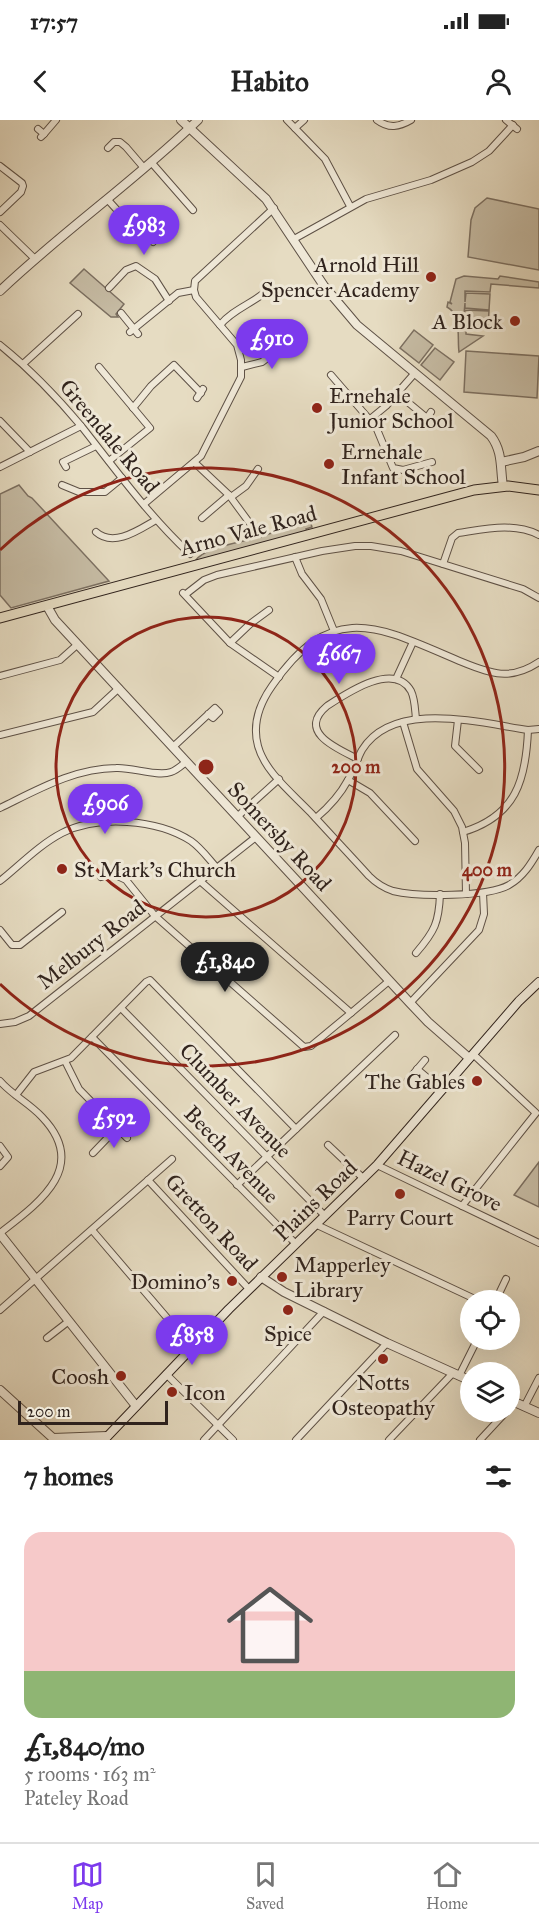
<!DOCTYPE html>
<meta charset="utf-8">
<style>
:root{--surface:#fff;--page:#f2f2f2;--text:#222;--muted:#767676;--line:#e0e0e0;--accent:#7c3aed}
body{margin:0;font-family:"IM FELL Great Primer",serif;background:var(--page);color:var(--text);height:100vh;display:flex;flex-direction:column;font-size:22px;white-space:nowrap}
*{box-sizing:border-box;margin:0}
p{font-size:20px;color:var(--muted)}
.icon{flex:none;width:33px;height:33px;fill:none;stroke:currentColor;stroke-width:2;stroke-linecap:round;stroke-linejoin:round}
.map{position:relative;height:1320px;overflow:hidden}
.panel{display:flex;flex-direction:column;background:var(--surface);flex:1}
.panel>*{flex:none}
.controls{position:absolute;left:460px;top:1170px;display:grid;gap:12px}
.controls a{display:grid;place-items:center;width:60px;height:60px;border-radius:50%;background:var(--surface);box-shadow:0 6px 24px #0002;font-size:30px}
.scale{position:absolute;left:18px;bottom:15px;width:150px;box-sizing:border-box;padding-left:6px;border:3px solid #30231d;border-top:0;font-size:16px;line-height:21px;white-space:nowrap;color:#30231d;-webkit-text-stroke:4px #efe8d7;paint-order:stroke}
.price{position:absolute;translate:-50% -51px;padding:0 14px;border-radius:21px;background:var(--accent);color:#fff;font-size:20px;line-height:39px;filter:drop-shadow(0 2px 3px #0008)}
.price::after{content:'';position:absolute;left:50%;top:36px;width:18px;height:14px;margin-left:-9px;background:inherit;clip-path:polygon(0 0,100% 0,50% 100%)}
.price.active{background:#222;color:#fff}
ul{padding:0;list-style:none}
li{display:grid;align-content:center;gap:12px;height:318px;padding:0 24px}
li span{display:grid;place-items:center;height:186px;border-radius:18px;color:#555}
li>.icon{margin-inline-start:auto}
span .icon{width:108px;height:108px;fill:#fffc;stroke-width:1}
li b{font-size:26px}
h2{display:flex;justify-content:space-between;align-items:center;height:72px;padding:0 24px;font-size:26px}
.status{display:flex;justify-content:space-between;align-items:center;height:42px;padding:0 30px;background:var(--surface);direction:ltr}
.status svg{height:16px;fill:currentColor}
header{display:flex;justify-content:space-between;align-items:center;height:78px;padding:0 24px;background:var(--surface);font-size:27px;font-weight:800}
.menu{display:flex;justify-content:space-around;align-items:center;height:84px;border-top:2px solid var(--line);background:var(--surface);font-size:16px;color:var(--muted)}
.menu a{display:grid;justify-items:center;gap:3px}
.menu .active{color:var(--accent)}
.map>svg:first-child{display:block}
</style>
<div class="status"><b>17:57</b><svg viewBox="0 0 49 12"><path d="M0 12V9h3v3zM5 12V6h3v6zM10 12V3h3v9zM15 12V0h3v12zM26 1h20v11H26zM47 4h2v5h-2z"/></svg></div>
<header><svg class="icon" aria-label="back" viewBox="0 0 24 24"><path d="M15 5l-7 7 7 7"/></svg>Habito<svg class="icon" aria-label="person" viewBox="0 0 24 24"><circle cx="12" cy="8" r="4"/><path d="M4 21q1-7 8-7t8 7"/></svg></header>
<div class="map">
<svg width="539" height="1320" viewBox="0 0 539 1320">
<rect width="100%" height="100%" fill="#e6dcc2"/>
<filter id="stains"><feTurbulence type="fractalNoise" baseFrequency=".00333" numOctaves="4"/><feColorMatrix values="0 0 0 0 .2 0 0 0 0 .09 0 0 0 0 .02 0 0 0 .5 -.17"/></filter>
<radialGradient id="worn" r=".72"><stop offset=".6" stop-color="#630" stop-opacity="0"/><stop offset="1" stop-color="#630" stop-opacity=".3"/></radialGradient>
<!-- green -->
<g fill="#c7bda6" stroke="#7c7062" stroke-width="1.5">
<polygon points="487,78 539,89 539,150 468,137 471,100 475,88"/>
<polygon points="84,149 124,184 116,194 118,197 111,197 70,163"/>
<path d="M464,156L498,159L500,156L539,162V168L491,164L490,172L465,171V182L466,173L490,174L489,190L465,188V183L463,205L465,190L489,191L488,206L466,205V214L483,216L459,232C457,218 462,195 447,187L448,182L452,184L450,182L456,159Z"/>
<polygon points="414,210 433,225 419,243 400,228"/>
<polygon points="435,228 454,242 440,260 421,245"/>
<polygon points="466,231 539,236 537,278 464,272"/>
<polygon points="19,365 28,376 32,378 109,461 11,488 0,475 0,374"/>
<path d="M305,401H310L312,407L306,409L307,411L195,441C206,426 243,422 260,417C275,412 290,406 305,401Z"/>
<polygon points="539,1042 539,1087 514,1075"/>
</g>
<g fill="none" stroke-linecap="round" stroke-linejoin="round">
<defs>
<g id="minor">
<polyline points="287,0 325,39 350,86"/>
<path d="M377,0C389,9 399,7 411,0"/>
<polyline points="506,0 517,9"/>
<polyline points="295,8 304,0"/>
<polyline points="38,9 44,14 41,17"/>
<polyline points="44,14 56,0"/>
<polyline points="108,28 114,22 120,22 126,27 144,48"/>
<polyline points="151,42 193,90"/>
<polyline points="0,46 22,63 23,66 21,72 0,92"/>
<polyline points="108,80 127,101 153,122"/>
<polyline points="0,105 34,138"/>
<polyline points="294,119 366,79 431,60 472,42 489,31 513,5"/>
<polyline points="109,168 126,150 136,146 155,159 169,181"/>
<polyline points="121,193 138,214"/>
<path d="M220,205C233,189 254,183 269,169"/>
<polyline points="130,212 178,173 194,170"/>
<path d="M0,225C30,249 57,277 82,307C116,350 149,396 190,434"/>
<polyline points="23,244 78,194"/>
<polyline points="99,247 150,308 109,341"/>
<polyline points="242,247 262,242 290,221"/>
<polyline points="331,255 376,307 393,348 403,350 432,342"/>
<polyline points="398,274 427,298 431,292"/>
<polyline points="197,278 203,269"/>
<polyline points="133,288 151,266 174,245 201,273"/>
<polyline points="369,300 386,286 414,254"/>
<polyline points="0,301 30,332"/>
<polyline points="195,343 229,375 254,409"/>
<polyline points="0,347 81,306"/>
<polyline points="66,347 63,342 96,326"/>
<polyline points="62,365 79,372 105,372 122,358"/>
<polyline points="231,377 246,366 258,349"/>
<polyline points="144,384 201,336 241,257 241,240 237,225 196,177 194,170 195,161 274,88"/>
<polyline points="202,398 229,375"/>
<path d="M96,412C114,428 140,409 156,400"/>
<polyline points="295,437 302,454 321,479 334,511"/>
<path d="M443,444L452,418L458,413C485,409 514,402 539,415"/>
<polyline points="183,473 230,523 279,557"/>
<polyline points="186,474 204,460 217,455 322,431 355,426 371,426 401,431 523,469 539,478"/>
<polyline points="230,523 250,504 269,490"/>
<path d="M539,542C511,561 491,554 462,542C381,508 333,477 272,566C260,583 252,604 258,626C265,652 292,673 311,693C330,714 350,735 369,756C376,763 384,768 393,771C417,777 488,777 509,765C523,757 531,744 539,730"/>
<polyline points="0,556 60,540 78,524"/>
<polyline points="396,559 413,522"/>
<polyline points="458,600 455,626 479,650"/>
<polyline points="403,602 417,649 454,691 462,707 465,723 466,774"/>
<polyline points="0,615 93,592 119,568"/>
<polyline points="173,627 215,588 219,592 213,598 208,594"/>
<path d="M358,639C338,629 296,612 327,586C347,573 394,541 411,571C415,579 415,590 416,599"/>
<polyline points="348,660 370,673 415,721"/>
<path d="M0,688C37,670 75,648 116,648C132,647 157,657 171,652C177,650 182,645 186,642"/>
<polyline points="238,696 279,659"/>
<path d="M316,698C329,687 340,675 348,660C354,650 357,639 362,630C393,579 480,603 528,610L539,609"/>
<path d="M463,712C516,696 526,660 528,610"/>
<polyline points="101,757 111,753 126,760 155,796 304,927 311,926 351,893"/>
<path d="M0,761C20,745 39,725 62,713C98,695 157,699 191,721C201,728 208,738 216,747"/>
<polyline points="200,761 351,893 389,861"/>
<polyline points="0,810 12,825 20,825 62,792"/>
<path d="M416,833C435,811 439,802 440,774"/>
<polyline points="410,883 479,810 484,794 483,773"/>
<polyline points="121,888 325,1096"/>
<polyline points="0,904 15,902 29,896 256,717"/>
<polyline points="92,917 296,1124"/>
<polyline points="65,941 79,969 127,1018"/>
<polyline points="417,949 442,970"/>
<polyline points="408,960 425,940"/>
<path d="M0,961C12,975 29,983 42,997C90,1047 39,1083 0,1113"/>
<polyline points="16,975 34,952 71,938 146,862 150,860 296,1009"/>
<polyline points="328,1025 364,1059"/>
<polyline points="0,1026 8,1037 0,1046"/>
<polyline points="93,1033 117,1008"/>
<polyline points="377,1045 539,1123"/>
<polyline points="148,1060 249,1169"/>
<polyline points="237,1065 395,915"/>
<polyline points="462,1086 536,993 473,934"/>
<polyline points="317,1105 477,1180"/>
<polyline points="92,1110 192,1227"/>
<polyline points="496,1180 506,1159"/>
<polyline points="0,1190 172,1039"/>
<polyline points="47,1218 69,1201"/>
<polyline points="166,1254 233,1320"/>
<polyline points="459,1256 477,1220"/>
<polyline points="524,1287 539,1258"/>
<polyline points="204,1320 324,1191"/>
<polyline points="296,1320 387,1223"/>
<polyline points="389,1320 453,1253"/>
<polyline points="480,1320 506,1292"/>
</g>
<g id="tertiary">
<path d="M181,0L266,79L324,166L357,205L491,316C503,332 500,348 503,366"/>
<path d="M0,171C63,111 135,61 198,0"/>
<polyline points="501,342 524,337 539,331"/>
<polyline points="47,486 55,500 410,883 428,902 469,938"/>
<polyline points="0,1114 136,1286"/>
<polyline points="261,1157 284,1172 387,1223 471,1261"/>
<polyline points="0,1270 55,1320"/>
<polyline points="510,1280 539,1293"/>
<polyline points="53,1318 107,1316"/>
</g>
<polyline id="secondary" points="104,1320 229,1189 377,1045 519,881 539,862"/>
<polyline id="primary" points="0,498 474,370 508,366 539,370"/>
</defs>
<!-- minor casing -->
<use href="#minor" stroke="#5e5146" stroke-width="8"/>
<!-- tertiary casing -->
<use href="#tertiary" stroke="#5e5146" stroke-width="10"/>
<!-- secondary casing -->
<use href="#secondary" stroke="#30231d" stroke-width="10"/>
<!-- primary casing -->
<use href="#primary" stroke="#30231d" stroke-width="11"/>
<!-- minor -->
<use href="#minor" stroke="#efe8d7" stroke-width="6"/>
<!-- tertiary -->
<use href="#tertiary" stroke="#efe8d7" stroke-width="8"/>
<!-- secondary -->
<use href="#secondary" stroke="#efe8d7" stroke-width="8"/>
<!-- primary -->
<use href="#primary" stroke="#e6dcc2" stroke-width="9"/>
</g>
<!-- distance rings -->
<g fill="none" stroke="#8f2418" stroke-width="3">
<circle cx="206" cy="647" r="150"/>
<path d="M0 430A299 299 0 1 1 0 864"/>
</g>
<!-- markers -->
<g fill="#8f2418" stroke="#efe8d7" stroke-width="2">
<circle cx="431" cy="157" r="6"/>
<circle cx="515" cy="201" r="6"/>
<circle cx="317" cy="288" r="6"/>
<circle cx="329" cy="344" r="6"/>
<circle cx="62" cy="749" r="6"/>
<circle cx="477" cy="961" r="6"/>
<circle cx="400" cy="1074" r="6"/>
<circle cx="282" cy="1157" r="6"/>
<circle cx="232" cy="1161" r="6"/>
<circle cx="288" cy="1190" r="6"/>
<circle cx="383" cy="1239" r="6"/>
<circle cx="121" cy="1256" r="6"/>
<circle cx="172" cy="1272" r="6"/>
</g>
<g text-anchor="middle" stroke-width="6" stroke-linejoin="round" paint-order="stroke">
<!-- poi labels -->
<g font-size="22" fill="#30231d" stroke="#efe8d7" text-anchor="end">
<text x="419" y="152">Arnold Hill<tspan x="419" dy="25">Spencer Academy</tspan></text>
<text x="503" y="209">A Block</text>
<text x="329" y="283" text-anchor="start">Ernehale<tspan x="329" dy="25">Junior School</tspan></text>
<text x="341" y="339" text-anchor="start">Ernehale<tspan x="341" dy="25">Infant School</tspan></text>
<text x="74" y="757" text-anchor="start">St Mark's Church</text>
<text x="465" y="969">The Gables</text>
<text x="400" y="1105" text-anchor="middle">Parry Court</text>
<text x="294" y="1152" text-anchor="start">Mapperley<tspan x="294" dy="25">Library</tspan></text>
<text x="220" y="1169">Domino's</text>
<text x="288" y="1221" text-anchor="middle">Spice</text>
<text x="109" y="1264">Coosh</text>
<text x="383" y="1270" text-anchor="middle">Notts<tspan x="383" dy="25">Osteopathy</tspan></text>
<text x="184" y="1280" text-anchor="start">Icon</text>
</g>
<!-- street labels -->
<g font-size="22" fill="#30231d" stroke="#efe8d7">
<text transform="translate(110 316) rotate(50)" y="8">Greendale Road</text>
<text transform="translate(248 410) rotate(-15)" y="8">Arno Vale Road</text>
<text transform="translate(280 716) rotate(47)" y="8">Somersby Road</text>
<text transform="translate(91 824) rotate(-38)" y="8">Melbury Road</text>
<text transform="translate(236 980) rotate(46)" y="8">Clumber Avenue</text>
<text transform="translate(232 1034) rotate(46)" y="8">Beech Avenue</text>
<text transform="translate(450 1060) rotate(26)" y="8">Hazel Grove</text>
<text transform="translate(315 1080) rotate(-44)" y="8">Plains Road</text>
<text transform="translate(212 1102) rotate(47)" y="8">Gretton Road</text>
</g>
</g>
<circle cx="206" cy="647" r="9" fill="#8f2418" stroke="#efe8d7" stroke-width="3"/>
<g font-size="18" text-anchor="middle" font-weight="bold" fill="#8f2418" stroke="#efe8d7" stroke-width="6" stroke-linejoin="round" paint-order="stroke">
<text x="356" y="653">200 m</text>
<text x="487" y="756">400 m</text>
</g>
<rect width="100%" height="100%" filter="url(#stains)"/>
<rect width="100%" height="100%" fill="url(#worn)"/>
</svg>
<div class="controls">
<a><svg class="icon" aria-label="locate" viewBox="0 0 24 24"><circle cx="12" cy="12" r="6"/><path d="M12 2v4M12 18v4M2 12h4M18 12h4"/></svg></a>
<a><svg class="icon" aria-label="layers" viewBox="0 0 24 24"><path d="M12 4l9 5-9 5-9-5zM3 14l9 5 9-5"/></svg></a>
</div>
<div class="scale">200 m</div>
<b class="price" style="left:144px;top:136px">£983</b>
<b class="price" style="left:272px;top:250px">£910</b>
<b class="price" style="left:339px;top:565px">£667</b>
<b class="price" style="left:105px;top:715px">£906</b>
<b class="price active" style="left:225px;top:873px">£1,840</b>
<b class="price" style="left:114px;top:1029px">£592</b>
<b class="price" style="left:192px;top:1246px">£858</b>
</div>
<section class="panel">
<h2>7 homes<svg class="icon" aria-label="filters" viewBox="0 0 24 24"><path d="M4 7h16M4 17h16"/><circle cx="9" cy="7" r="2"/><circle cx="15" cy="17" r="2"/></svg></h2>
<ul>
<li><span style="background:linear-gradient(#f6c9c9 75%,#8fb573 0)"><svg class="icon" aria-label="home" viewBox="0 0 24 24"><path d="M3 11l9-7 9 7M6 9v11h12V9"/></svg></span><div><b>£1,840/mo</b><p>5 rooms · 163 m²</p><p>Pateley Road</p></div></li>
</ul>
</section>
<nav class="menu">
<a class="active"><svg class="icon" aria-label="map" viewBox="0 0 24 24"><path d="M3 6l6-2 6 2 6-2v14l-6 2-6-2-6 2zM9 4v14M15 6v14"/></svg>Map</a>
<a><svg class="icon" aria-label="saved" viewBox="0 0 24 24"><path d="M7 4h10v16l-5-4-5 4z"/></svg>Saved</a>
<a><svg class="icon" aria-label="home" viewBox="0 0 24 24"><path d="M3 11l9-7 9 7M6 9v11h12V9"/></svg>Home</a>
</nav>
